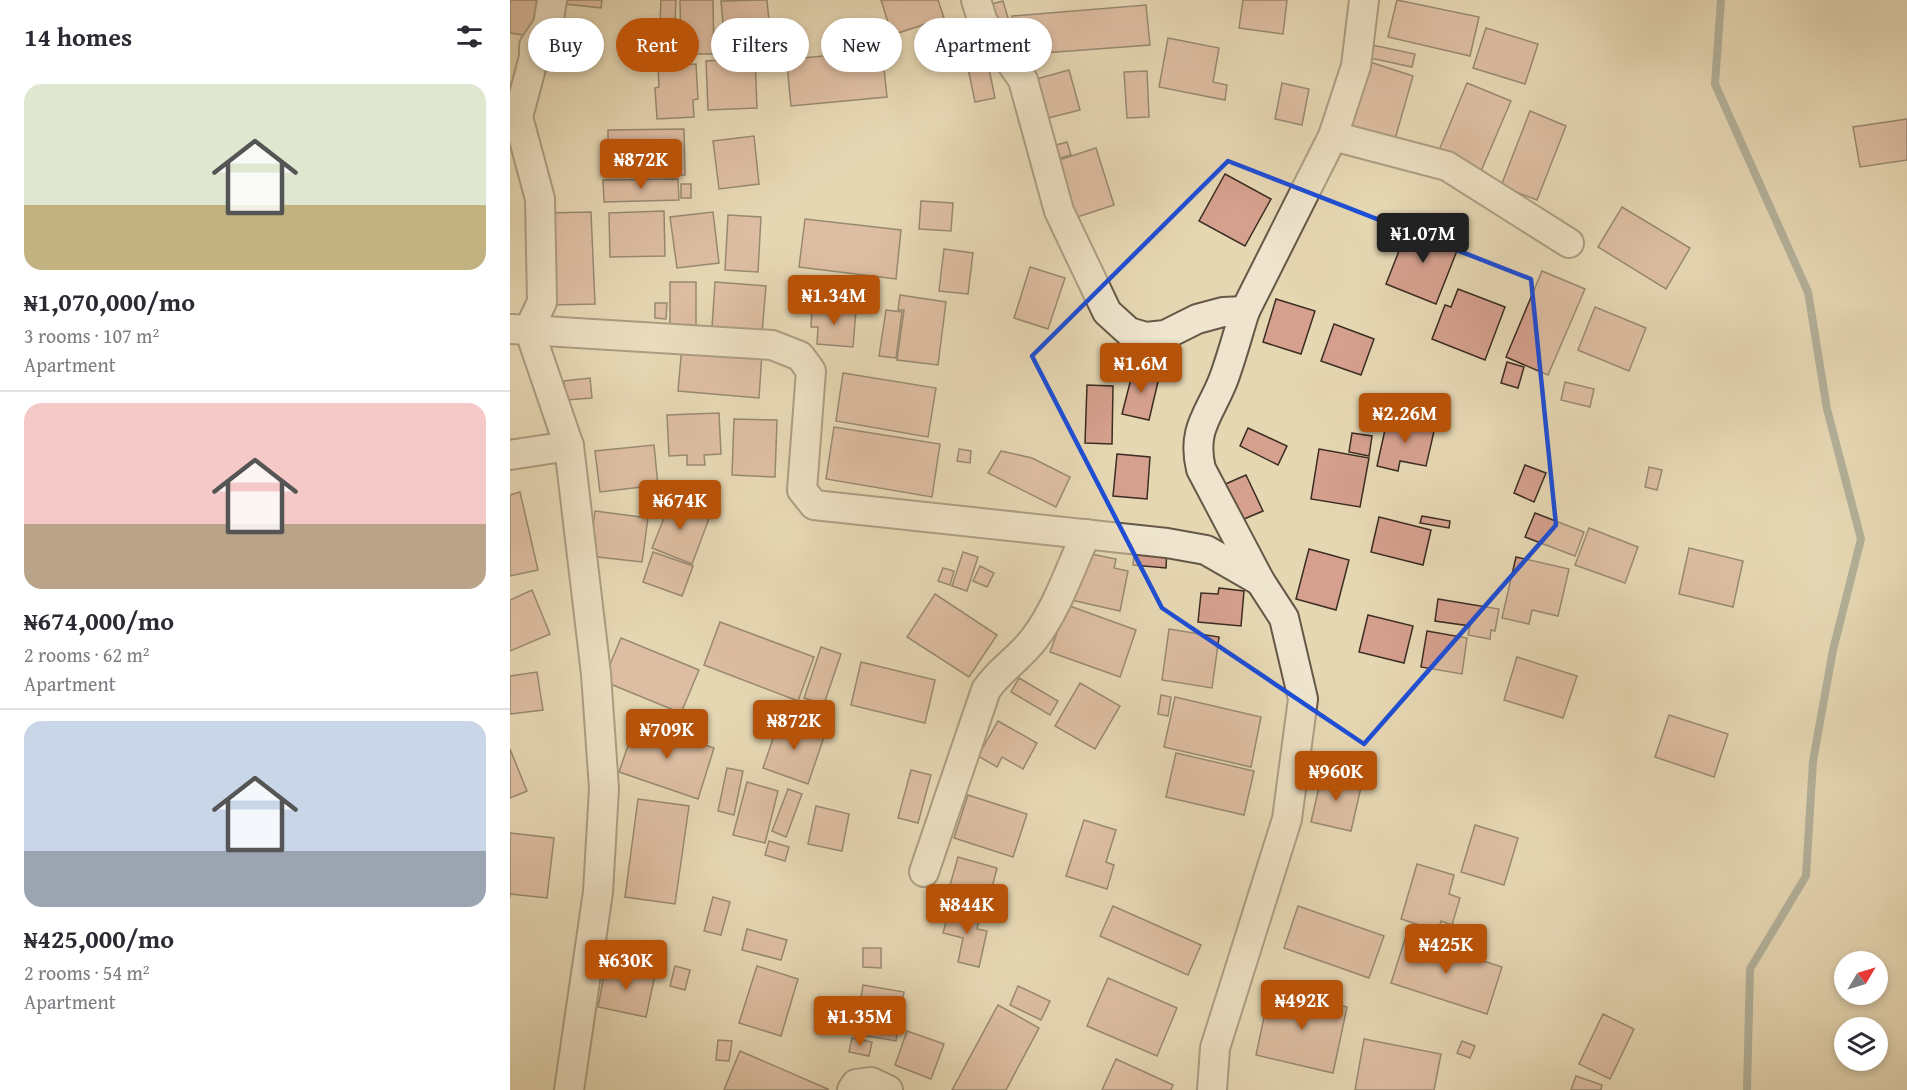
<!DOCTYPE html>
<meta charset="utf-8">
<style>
:root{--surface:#fff;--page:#f2f2f3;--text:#2b2b33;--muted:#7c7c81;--line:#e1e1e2;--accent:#b45309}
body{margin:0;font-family:"Gentium Book Plus",serif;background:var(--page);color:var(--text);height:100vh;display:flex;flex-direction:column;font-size:22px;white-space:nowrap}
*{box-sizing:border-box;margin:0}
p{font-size:20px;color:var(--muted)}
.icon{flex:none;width:33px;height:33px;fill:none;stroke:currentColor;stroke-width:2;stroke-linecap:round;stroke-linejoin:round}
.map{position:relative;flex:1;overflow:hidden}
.details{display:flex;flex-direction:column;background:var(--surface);width:510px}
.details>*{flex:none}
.top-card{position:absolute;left:18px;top:18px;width:570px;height:54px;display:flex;gap:12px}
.needle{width:39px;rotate:52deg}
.fabs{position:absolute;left:1324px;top:951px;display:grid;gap:12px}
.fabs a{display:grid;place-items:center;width:54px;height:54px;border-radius:50%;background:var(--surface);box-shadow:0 3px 9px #0003;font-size:30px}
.price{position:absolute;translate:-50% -51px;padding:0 14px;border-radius:6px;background:var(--accent);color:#fff;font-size:20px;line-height:39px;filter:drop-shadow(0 2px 3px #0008)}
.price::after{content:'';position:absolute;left:50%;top:36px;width:18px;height:14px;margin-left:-9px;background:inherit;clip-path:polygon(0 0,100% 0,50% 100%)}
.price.active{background:#222;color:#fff}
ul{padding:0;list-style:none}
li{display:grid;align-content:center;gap:12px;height:318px;padding:0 24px}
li+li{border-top:2px solid var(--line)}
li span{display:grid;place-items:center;height:186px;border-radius:18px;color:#555}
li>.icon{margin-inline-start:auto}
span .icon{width:108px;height:108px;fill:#fffc;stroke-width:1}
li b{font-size:26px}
h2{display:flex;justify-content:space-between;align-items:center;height:72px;padding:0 24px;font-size:26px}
.chip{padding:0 21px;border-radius:27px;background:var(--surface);box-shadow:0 3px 9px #0003;font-size:21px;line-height:54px}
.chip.active{background:var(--accent);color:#fff}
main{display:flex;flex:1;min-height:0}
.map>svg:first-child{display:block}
</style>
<main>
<section class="details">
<h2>14 homes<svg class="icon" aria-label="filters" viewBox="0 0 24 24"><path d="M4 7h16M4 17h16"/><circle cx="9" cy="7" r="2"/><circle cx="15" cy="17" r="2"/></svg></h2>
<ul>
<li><span style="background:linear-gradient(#dfe7d0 65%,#c2b280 0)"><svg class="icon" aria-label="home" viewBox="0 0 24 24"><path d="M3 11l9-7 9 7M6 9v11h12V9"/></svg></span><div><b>₦1,070,000/mo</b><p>3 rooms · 107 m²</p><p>Apartment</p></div></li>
<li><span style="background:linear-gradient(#f6c9c9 65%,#b9a48a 0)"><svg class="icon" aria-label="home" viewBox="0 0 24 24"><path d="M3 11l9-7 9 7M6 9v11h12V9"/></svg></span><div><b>₦674,000/mo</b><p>2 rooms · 62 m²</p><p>Apartment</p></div></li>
<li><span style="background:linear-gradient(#c9d6e8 70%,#9aa5b1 0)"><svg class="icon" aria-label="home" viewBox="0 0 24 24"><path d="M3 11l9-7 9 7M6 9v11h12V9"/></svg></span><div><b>₦425,000/mo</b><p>2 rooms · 54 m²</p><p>Apartment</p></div></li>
</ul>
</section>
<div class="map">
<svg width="1397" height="1090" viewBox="0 0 1397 1090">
<rect width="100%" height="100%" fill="#e6d7b3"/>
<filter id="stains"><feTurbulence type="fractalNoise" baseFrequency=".00333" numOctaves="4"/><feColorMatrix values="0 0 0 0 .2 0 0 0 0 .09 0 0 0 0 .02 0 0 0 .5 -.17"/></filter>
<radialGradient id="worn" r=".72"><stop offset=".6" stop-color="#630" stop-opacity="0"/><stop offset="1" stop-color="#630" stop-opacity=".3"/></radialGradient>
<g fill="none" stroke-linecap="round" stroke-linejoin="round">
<!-- stream -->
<polyline stroke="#74807b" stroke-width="8" points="1211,0 1205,84 1298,292 1317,409 1351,539 1323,650 1303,761 1296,876 1240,969 1237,1090"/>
</g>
<!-- building -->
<g fill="#d5a08e" stroke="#3b2d22" stroke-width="1.5">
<polygon points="0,0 29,0 25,37 0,33"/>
<polygon points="47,0 92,0 91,8 46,3"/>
<polygon points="151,0 166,0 164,47 149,47"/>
<polygon points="170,0 203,0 204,54 171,54"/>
<polygon points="257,0 261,42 215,46 211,1"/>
<polygon points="371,0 428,0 434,18 382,35"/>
<polygon points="733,0 777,0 773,34 729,28"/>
<polygon points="887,0 969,17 960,56 878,37"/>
<polygon points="493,1 499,21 483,25 478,5"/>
<polygon points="636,5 640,45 505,55 502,16"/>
<polygon points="976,28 1028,44 1015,84 963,68"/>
<polygon points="658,38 709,48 703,82 717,85 715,100 649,87"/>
<polygon points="862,45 905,54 902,67 860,58"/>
<polygon points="372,50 377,97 281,106 276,54 292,53 293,58"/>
<polygon points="245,58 247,108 198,110 196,61"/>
<polygon points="860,62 903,76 885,139 841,126"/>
<polygon points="186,64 188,99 183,100 184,117 147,119 145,88 149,87 148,66"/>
<polygon points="478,64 485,98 465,102 458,68"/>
<polygon points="559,70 570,110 530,120 519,81"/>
<polygon points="637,71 639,117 617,118 614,72"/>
<polygon points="772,83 799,89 792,125 765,119"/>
<polygon points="957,83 1001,101 968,178 925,160"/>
<polygon points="1020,111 1056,126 1027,200 991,186"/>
<polygon points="1397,119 1397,160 1350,167 1343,127"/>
<polygon points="174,129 175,175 98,176 98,130"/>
<polygon points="244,136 249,184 209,189 203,141"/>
<polygon points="557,142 561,155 539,161 535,148"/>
<polygon points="586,148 604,205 561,219 543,162"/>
<polygon points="715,174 761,199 735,246 689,221"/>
<polygon points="168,179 169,200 94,202 93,180"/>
<rect x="171" y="184" width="10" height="14"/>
<polygon points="411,201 443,203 441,231 409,229"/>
<polygon points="1112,207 1180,248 1156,289 1088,247"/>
<polygon points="154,211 155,256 100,257 99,213"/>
<polygon points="81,212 85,304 40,305 37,213"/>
<polygon points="203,212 209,263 167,268 160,217"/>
<polygon points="218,215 251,217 248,272 215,270"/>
<polygon points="295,219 391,230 386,279 289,267"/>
<polygon points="900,223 950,243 926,304 876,284"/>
<polygon points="434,249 463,253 458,294 429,291"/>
<polygon points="520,267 555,278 538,329 504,318"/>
<polygon points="1032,271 1075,289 1038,375 996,357"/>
<rect x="160" y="282" width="26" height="44"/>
<polygon points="205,282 256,286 252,333 202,328"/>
<polygon points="314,283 366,291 364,308 312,300"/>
<polygon points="948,289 995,307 975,360 922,339 935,305 941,307"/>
<polygon points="390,295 436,302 428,365 387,360 394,310 388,310"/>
<polygon points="766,299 805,311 791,354 753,342"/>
<polygon points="145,303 157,303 156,319 145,318"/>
<polygon points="302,307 346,310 343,347 307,344 308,327 301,327"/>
<polygon points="1085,307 1136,328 1119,371 1068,350"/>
<polygon points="376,310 392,312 386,358 369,356"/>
<polygon points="824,324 864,339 851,375 811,361"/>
<polygon points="172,346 252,353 249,398 168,391"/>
<polygon points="997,362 1014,367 1008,388 991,383"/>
<polygon points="624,367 650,373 639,420 612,414"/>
<polygon points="333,373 426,388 418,437 326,421"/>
<polygon points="80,378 82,398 56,400 54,381"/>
<polygon points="1055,382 1084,389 1080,407 1051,400"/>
<polygon points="577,385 603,386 602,444 575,443"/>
<polygon points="209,413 211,454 194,455 195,465 177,465 177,455 159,456 157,415"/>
<polygon points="878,416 925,427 916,466 890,461 888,471 867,466"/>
<polygon points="224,419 267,420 265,477 222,475"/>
<polygon points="324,427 430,444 422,497 316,479"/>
<polygon points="738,428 777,446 768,465 730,446"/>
<polygon points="842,433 862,436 859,456 839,452"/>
<polygon points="144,445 148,485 90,492 85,451"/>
<polygon points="449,449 461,451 460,463 447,461"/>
<polygon points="809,449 859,458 850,507 801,499"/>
<polygon points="491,451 522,458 560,477 546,507 478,473"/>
<polygon points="607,454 640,457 637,499 603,496"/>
<polygon points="1015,465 1036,473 1024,502 1004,493"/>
<polygon points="1139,467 1152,470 1147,490 1135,487"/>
<polygon points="736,475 753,511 727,522 711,486"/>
<polygon points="10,492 28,570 0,576 0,495"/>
<polygon points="153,497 200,516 182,564 142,548 156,513 149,510"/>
<polygon points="85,511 138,518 132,562 79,556"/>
<polygon points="1025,513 1074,532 1065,556 1015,537"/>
<polygon points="912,516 940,521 939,528 910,523"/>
<polygon points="869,517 921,530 913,565 861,552"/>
<polygon points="1079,528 1128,547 1115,583 1065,565"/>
<polygon points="625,546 657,548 656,568 623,565"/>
<polygon points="1179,548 1233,561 1223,607 1169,594"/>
<polygon points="799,549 839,560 826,610 786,599"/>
<polygon points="143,552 183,566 172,596 133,582"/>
<polygon points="453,552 468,557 457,591 442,586"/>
<polygon points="581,554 606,559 604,568 618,571 610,611 561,600 569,560 579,563"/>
<polygon points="1006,557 1059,569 1048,616 1022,610 1019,624 992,618"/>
<polygon points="470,566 484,573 477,587 463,581"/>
<polygon points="433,568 444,571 440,585 428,581"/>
<polygon points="709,588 734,591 731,626 688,622 691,593 708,594"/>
<polygon points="22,590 40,634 0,651 0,600"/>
<polygon points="425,594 487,635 459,677 397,637"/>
<polygon points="928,599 989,609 985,631 981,630 980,639 958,635 960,626 925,621"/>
<polygon points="557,605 626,630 610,677 540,652"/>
<polygon points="858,615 903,626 894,663 849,652"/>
<polygon points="210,622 304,657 288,701 194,665"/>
<polygon points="659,629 709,637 702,688 652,680"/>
<polygon points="917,631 957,638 952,674 911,667"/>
<polygon points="111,638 189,670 171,713 93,681"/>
<polygon points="311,647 331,654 314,704 294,698"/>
<polygon points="1007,657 1067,676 1053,718 994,700"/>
<polygon points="351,662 425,680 415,723 341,705"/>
<polygon points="27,672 33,710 0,714 0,676"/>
<polygon points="509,678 548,701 540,715 501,692"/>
<polygon points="570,683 610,706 585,749 545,726"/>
<polygon points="651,695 661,697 658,716 648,714"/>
<polygon points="665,697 751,717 741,767 654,747"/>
<polygon points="1159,715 1218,734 1204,777 1145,757"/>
<polygon points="270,718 315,734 298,784 253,768"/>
<polygon points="488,721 527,743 513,769 492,757 487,767 468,756"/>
<polygon points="126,722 204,748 188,799 109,772"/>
<polygon points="0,749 17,791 0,798"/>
<polygon points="666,753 744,771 734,815 656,797"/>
<polygon points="217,768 233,771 224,815 208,811"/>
<polygon points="401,770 421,775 408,823 388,818"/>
<polygon points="812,774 852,783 841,831 801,822"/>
<polygon points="237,782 268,791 255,843 223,835"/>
<polygon points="278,789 292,794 276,837 262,831"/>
<polygon points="458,795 517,814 503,857 444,838"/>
<polygon points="128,799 179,806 165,904 115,897"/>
<polygon points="306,806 339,814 332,851 298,844"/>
<polygon points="574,820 606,830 596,862 604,865 597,889 556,876"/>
<polygon points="965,825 1008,838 994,885 951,872"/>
<polygon points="0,833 44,838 37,898 0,894 0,898"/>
<polygon points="259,841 279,847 275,861 255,855"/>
<polygon points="448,857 487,868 477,907 437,896"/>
<polygon points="907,864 944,875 939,894 950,898 942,925 931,921 928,931 891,919"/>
<polygon points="203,897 220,902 211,935 194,931"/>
<polygon points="603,906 691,945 678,975 590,936"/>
<polygon points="788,906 874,936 859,978 774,948"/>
<polygon points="440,907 470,914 467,929 477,931 469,967 448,962 453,938 433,933"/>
<polygon points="237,929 277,940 271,960 232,950"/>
<polygon points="896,936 992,967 977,1014 881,983"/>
<polygon points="353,948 371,948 371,968 353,967"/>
<polygon points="96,965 145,975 136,1017 88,1007"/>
<polygon points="165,966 180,970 175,990 160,986"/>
<polygon points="247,966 288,979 271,1036 229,1023"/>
<polygon points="598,978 667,1008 647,1056 577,1026"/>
<polygon points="353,985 394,992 386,1041 345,1034"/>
<polygon points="508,986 540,1001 531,1020 500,1005"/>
<polygon points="760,989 837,1007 823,1073 746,1055"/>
<polygon points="488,1005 529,1028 496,1090 442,1090"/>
<polygon points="1093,1014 1124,1029 1100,1079 1069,1064"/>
<polygon points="397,1031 434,1044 421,1079 385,1065"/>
<polygon points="342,1038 362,1042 359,1056 339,1052"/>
<polygon points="854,1039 931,1054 924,1090 845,1090"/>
<polygon points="208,1040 222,1041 219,1061 206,1060"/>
<polygon points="952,1041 965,1046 960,1058 947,1053"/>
<polygon points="230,1051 318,1089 317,1090 214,1090"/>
<polygon points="606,1059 663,1085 661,1090 592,1090"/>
<polygon points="1066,1076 1092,1085 1091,1090 1061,1090"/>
</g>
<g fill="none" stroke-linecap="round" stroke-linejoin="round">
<defs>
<g id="street">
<polyline points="42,0 38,25 24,46 24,57 8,117 30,199 32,302 19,329 59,446 86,674 94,789 88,892 59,1090"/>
<path d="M466,0L473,22L513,80L549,211L597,312L619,332L636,337L655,335L687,319L713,312L735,311C728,333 722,356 714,378C701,413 681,428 691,469L750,581L774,618L793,699L777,819L705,1048L702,1090"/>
<polyline points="823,136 937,166 1059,243"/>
<polyline points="735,311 823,136 846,66 854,0"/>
<polyline points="2,329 262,345 290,356 301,371 292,490 304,505 657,543 696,550 750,581"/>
<polyline points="0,455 59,446"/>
<path d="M414,872L476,690C489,670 510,658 524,639C547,609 560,569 576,534"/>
<polyline points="342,1090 346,1084 361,1082 378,1090"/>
</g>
</defs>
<!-- street casing -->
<use href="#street" stroke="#665846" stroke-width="32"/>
<!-- street -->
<use href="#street" stroke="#efe5ce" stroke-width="28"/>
</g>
<!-- marked area -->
<path d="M0 0H1397V1090H0ZM718,161L1021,279L1046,525L854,744L652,608L522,356Z" fill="#e6d7b3" fill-opacity=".55" fill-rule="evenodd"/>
<path fill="none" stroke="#1d4ed8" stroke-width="4.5" stroke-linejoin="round" d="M718,161L1021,279L1046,525L854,744L652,608L522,356Z"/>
<rect width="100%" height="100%" filter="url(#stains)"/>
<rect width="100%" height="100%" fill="url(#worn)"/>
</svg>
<div class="fabs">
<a><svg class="needle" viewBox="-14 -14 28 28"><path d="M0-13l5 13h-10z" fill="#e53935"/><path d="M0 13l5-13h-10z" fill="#7c7c81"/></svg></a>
<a><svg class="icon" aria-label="layers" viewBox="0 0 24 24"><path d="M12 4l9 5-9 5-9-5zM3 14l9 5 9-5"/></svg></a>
</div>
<b class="price" style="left:131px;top:190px">₦872K</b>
<b class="price active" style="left:913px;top:264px">₦1.07M</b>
<b class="price" style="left:324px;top:326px">₦1.34M</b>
<b class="price" style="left:631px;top:394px">₦1.6M</b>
<b class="price" style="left:895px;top:444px">₦2.26M</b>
<b class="price" style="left:170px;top:531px">₦674K</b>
<b class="price" style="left:284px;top:751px">₦872K</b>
<b class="price" style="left:157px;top:760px">₦709K</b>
<b class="price" style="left:826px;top:802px">₦960K</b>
<b class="price" style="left:457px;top:935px">₦844K</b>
<b class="price" style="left:936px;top:975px">₦425K</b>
<b class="price" style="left:116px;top:991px">₦630K</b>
<b class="price" style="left:792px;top:1031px">₦492K</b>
<b class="price" style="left:350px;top:1047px">₦1.35M</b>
<div class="top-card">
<a class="chip">Buy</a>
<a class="chip active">Rent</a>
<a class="chip">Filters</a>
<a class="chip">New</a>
<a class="chip">Apartment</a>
</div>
</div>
</main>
